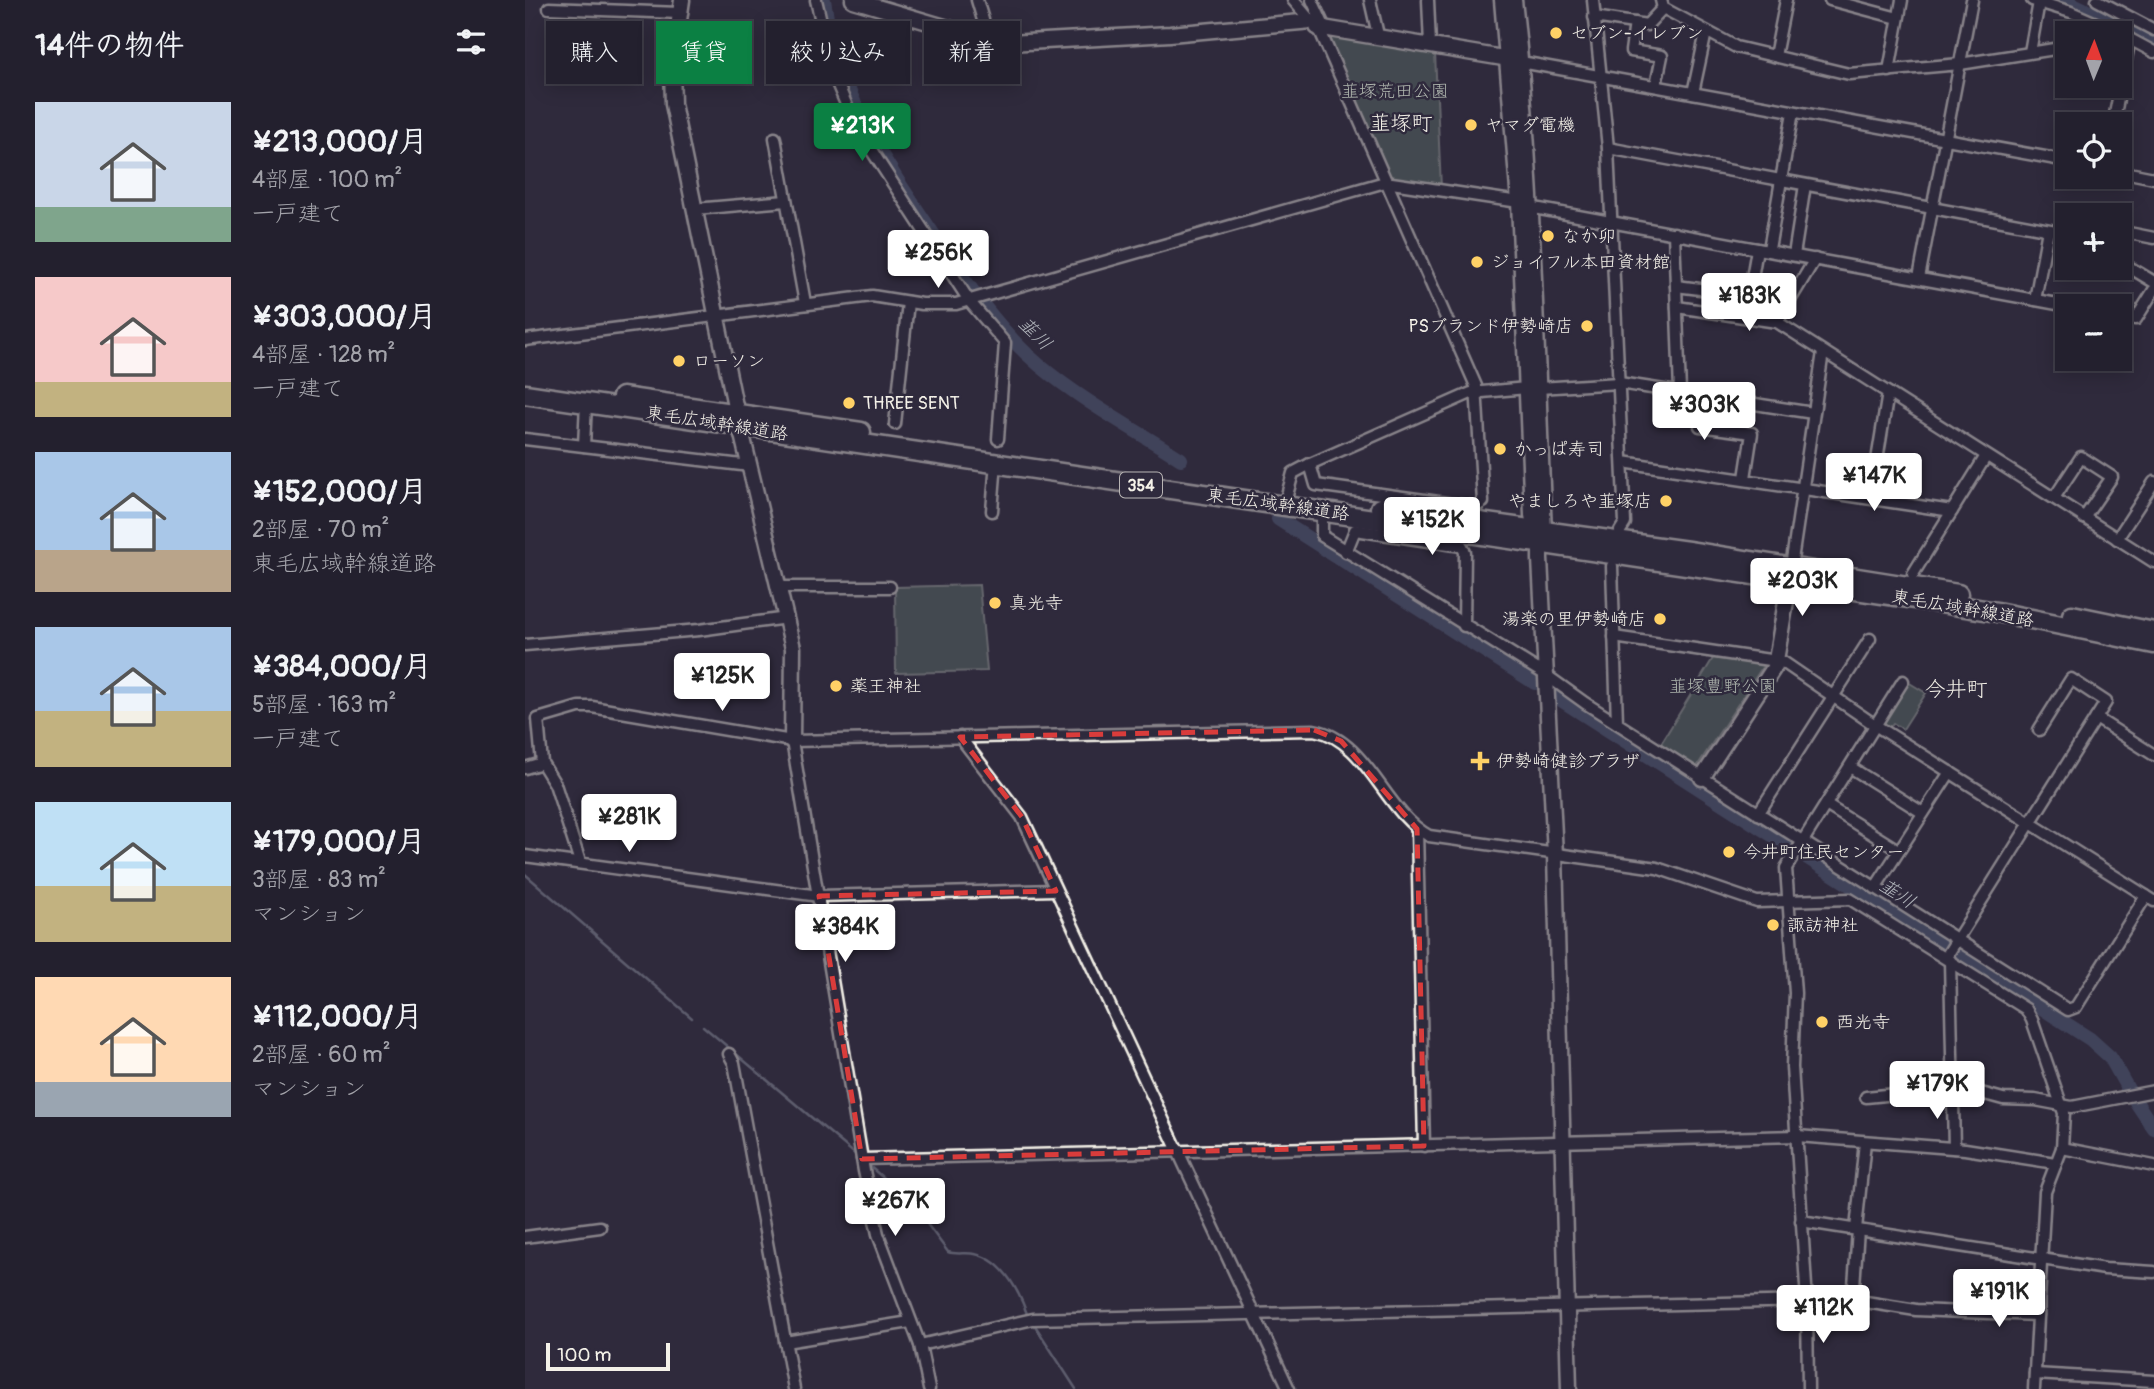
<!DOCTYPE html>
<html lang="ja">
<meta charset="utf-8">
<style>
:root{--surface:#23202e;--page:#2b2836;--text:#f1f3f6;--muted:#a3a3aa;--line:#403e4a;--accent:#0b8043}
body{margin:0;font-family:Pangolin,"Klee One",sans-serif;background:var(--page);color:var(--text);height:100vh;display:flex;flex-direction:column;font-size:26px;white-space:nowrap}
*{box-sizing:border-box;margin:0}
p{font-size:23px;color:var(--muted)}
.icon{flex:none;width:38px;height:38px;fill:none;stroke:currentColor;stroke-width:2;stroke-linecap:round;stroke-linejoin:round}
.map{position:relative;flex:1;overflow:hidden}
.details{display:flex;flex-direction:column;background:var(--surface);width:525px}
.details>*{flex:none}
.hud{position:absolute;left:21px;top:21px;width:665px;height:63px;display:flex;gap:14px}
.needle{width:46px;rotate:1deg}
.controls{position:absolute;left:1530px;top:21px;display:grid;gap:14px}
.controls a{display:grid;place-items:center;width:77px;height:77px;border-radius:0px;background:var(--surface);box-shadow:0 4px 18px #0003,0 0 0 2px var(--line);font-size:35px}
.scale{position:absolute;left:21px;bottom:18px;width:124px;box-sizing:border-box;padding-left:7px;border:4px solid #f4f1e8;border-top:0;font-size:19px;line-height:24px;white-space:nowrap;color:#f4f1e8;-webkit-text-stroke:5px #2f2a3d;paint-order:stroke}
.price{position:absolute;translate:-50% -60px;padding:0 16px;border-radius:7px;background:#fff;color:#222;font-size:23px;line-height:46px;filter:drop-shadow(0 2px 4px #0008)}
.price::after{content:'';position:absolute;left:50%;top:42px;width:21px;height:16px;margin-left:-10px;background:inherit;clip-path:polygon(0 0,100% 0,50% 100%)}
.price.selected{background:var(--accent);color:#fff}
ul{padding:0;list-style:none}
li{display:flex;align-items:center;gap:21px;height:175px;padding:0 35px}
li span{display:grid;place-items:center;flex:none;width:196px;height:140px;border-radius:0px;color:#555}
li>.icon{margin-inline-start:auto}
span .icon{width:84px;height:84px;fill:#fffc;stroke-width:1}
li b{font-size:30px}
h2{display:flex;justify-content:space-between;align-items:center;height:84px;padding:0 35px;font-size:30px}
.tag{padding:0 24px;border-radius:0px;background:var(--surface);box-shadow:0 4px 18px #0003,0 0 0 2px var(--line);font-size:24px;line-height:63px}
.tag.selected{background:var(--accent);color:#fff}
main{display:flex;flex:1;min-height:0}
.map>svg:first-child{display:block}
</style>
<main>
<section class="details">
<h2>14件の物件<svg class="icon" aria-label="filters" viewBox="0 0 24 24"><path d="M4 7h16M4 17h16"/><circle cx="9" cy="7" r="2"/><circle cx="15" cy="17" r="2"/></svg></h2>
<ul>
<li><span style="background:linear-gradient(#c9d6e8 75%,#7fa58c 0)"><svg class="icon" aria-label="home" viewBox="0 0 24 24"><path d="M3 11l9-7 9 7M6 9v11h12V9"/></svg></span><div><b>¥213,000/月</b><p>4部屋 · 100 m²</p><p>一戸建て</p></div></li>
<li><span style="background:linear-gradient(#f6c9c9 75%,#c2b280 0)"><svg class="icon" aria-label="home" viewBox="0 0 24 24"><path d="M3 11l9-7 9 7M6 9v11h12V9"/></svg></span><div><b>¥303,000/月</b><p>4部屋 · 128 m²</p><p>一戸建て</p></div></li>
<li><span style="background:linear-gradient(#a9c7e8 70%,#b9a48a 0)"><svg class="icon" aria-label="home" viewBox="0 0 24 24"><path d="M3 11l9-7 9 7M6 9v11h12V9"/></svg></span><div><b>¥152,000/月</b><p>2部屋 · 70 m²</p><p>東毛広域幹線道路</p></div></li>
<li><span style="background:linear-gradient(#a9c7e8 60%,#c2b280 0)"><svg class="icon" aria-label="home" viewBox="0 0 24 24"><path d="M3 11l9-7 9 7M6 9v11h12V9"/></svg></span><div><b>¥384,000/月</b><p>5部屋 · 163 m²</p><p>一戸建て</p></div></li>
<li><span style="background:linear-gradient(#bfe0f5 60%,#c2b280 0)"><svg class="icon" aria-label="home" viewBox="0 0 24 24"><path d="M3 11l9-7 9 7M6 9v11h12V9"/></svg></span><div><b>¥179,000/月</b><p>3部屋 · 83 m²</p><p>マンション</p></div></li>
<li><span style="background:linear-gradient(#ffd9b3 75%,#9aa5b1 0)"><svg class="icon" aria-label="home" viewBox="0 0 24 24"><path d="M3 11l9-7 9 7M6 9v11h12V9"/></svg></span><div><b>¥112,000/月</b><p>2部屋 · 60 m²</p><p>マンション</p></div></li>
</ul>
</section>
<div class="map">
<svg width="1629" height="1389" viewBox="0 0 1629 1389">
<rect width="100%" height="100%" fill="#2f2a3d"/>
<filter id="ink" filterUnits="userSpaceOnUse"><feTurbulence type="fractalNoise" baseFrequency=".0143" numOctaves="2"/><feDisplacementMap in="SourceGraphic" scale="14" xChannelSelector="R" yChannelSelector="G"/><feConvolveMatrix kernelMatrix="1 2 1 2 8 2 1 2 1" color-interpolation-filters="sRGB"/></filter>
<g filter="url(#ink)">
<!-- green -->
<g fill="#5b6f68" stroke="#a8b0a8" stroke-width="2">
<polygon points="804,34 910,53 916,188 862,179 802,37"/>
<polygon points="454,585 462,671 371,673 370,587"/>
<polygon points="1190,655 1236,662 1238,666 1171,768 1167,767 1135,745"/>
<polygon points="1383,682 1401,693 1378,729 1368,723 1364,728 1358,721"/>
</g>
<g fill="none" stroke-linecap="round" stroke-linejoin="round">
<!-- stream -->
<g stroke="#959ba8" stroke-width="2.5">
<polyline points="0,874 167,1018"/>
<polyline points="178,1026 331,1155"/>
<path d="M343,1165L384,1200L423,1252C431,1255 441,1252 450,1254C478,1260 493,1289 502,1314"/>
<polyline points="509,1324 551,1389"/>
</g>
<!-- river -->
<g stroke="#55627e" stroke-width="14">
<path d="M299,0C313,95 358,160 411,238C442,284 472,329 514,365C557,401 609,429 656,459"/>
<polyline points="1540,0 1629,43"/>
<polyline points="753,519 1010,683"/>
<polyline points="1033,698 1565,1039 1585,1057 1604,1091"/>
<polyline points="1611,1102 1629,1129"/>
</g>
<defs>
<g id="street">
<polyline points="291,0 309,76 330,125 445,302 480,343 473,439"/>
<polyline points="452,0 464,40"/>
<polyline points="768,0 796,33 951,386 958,502 950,507 791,485 785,464"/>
<polyline points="787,0 799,26"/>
<polyline points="845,0 853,35"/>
<polyline points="903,0 905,45"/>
<polyline points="1068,0 1083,148 1100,523 1095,531"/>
<polyline points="1136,0 1138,8 1211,47 1324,74 1435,64 1542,47"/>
<polyline points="1305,0 1373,18"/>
<polyline points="1507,0 1546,12 1594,33"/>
<polyline points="1572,0 1629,30"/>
<polyline points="24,8 154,13"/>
<polyline points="1069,17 1122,25 1138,8"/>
<polyline points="1110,23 1106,51 1137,56 1131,85"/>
<polyline points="1601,37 1629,52"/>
<polyline points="1505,52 1514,2"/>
<polyline points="1250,56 1261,0"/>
<polyline points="996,62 1542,161"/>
<polyline points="1364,71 1377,0"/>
<polyline points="1168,93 1181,32"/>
<polyline points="1588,124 1605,39 1594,40"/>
<polyline points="250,138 280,303"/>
<polyline points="1083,148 1542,233"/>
<polyline points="1594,171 1629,178"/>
<polyline points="1004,207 1543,306"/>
<polyline points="170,209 261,201"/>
<polyline points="1594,231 1629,238"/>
<polyline points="1149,233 1155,392"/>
<polyline points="1244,249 1268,112"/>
<polyline points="1269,255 1280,185"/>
<polyline points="1594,261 1629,282"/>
<polyline points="1394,278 1447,0"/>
<polyline points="1151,286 1224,295 1232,249"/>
<polyline points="1510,300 1523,230"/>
<polyline points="1152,307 1252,322 1629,562"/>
<polyline points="1594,316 1611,319 1629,290"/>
<polyline points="1252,322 1290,259"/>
<polyline points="0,340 347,296 397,304 431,304 860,182 994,202"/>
<polyline points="1014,388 1094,383 1288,413"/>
<polyline points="1179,396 1175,426 1227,433 1220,478"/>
<polyline points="370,424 383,302"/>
<polyline points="0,439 225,466"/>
<polyline points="59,446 61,403"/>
<polyline points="1098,462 1427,511"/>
<polyline points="762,495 768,473 785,464 946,393 1002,388"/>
<polyline points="1346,497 1363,393"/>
<polyline points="1529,498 1556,457 1587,477 1559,518"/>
<polyline points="797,510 797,536 1021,675 1060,703 1543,1010 1551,1007 1621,896"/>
<polyline points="467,511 471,462"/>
<polyline points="1592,539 1629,482"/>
<polyline points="821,552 830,530 937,546 940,552 939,626"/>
<polyline points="1087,566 1092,723"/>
<polyline points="1266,567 1298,352"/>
<polyline points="1388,574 1461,456"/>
<polyline points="253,587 365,587"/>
<polyline points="1089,637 1258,662 1350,725 1629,901"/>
<polyline points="0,645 174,630 262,618"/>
<polyline points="1571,718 1629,755"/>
<polyline points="435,737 497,817 764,1389"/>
<polyline points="267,741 339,1171 353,1234 395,1345 404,1389"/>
<polyline points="1325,767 1398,813"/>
<polyline points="0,768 17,763"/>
<polyline points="1301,805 1373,850"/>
<polyline points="1233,814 1345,639"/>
<polyline points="892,829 899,1146"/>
<polyline points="0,856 294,896 530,890"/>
<path d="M55,862L30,784L17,763L13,719L54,707H67L267,741L789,730C843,740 858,811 904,836L1132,868L1232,902L1325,899L1501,1009L1507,1020L1539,1113L1537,1148L1520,1192L1509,1389"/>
<polyline points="1350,888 1425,772"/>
<polyline points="1421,957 1581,702 1546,679 1514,730"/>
<polyline points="1425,960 1429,1148"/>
<polyline points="204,1054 209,1063 269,1389"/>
<polyline points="1341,1097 1391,1092 1456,1093 1478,1099 1510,1100 1547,1107 1629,1091"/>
<polyline points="1537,1148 1629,1166"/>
<polyline points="337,1159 1272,1136 1440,1149 1530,1163"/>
<polyline points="1276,1221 1580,1269 1629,1272"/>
<polyline points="1331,1229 1340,1142"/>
<polyline points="0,1237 75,1227"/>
<polyline points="1328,1300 1333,1230"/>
<polyline points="260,1342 385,1322"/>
<polyline points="395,1345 508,1319 1328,1300 1391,1310 1513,1315"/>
<polyline points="1510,1374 1629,1381"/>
<polyline points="1283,1389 1282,1302 1267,1067 1270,993 1261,868 1378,681"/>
</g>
<g id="secondary">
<polyline points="157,0 147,68 148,104 209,401 268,648 267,741"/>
<polyline points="328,0 464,40 484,43 645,34 787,21"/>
<polyline points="977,0 994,202 1007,515 1011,536"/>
<path d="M989,0C1009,176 1011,355 1019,532L1015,543V559L1030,855L1044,1389"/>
<polyline points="792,27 990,60"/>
<polyline points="1177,778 1250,666 1266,572"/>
</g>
<g id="highway">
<polyline points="0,394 1378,597 1472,612 1629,644"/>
<polyline points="97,397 336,432"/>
<polyline points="855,508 1163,551 1433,594"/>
<polyline points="1547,615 1629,632"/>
</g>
</defs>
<!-- street casing -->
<use href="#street" stroke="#f4f1e8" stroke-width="15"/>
<!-- secondary casing -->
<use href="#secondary" stroke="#f4f1e8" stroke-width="19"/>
<!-- highway casing -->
<use href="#highway" stroke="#f4f1e8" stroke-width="23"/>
<!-- street -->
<use href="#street" stroke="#2f2a3d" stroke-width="10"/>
<!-- secondary -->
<use href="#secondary" stroke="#2f2a3d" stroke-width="14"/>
<!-- highway -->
<use href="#highway" stroke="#2f2a3d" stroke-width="18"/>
</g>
</g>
<!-- marked area -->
<path d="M0 0H1629V1389H0ZM789,730L816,741L892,829L899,1146L337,1159L294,896L531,891L497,817L435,737Z" fill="#2f2a3d" fill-opacity=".55" fill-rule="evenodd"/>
<path fill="none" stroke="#d93c3b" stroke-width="5" stroke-dasharray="14 9" stroke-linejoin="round" d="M789,730L816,741L892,829L899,1146L337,1159L294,896L531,891L497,817L435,737Z"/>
<!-- markers -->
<g fill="#ffd166" stroke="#2f2a3d" stroke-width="2.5">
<circle cx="1031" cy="33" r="7"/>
<circle cx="946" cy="125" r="7"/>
<circle cx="1023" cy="236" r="7"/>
<circle cx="952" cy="262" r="7"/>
<circle cx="1062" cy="326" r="7"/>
<circle cx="154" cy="361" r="7"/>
<circle cx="324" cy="403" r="7"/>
<circle cx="975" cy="449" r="7"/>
<circle cx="1141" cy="501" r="7"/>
<circle cx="470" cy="603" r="7"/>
<circle cx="1135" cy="619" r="7"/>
<circle cx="311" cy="686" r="7"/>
<path d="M951.5 750.5h7v7h7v7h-7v7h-7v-7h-7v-7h7z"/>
<circle cx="1204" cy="852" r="7"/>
<circle cx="1248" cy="925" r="7"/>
<circle cx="1297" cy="1022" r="7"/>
</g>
<g text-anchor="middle" stroke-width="5" stroke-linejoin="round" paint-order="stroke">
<!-- shield labels -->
<rect fill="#2f2a3d" stroke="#b9b5b5" stroke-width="2" x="595" y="472.5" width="42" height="25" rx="5"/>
<g font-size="16" font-weight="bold" fill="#f4f1e8">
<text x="616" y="491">354</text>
</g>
<!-- poi labels -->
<g font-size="18" fill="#f4f1e8" stroke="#2f2a3d" text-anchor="start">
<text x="1045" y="39">セブン-イレブン</text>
<text x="960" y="131">ヤマダ電機</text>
<text x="1037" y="242">なか卯</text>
<text x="966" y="268">ジョイフル本田資材館</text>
<text x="1048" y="332" text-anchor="end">PSブランド伊勢崎店</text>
<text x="168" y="367">ローソン</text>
<text x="338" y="409">THREE SENT</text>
<text x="989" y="455">かっぱ寿司</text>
<text x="1127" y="507" text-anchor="end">やましろや韮塚店</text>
<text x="484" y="609">真光寺</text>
<text x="1121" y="625" text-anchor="end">湯楽の里伊勢崎店</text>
<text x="325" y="692">薬王神社</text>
<text x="971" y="767">伊勢崎健診プラザ</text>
<text x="1218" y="858">今井町住民センター</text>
<text x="1262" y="931">諏訪神社</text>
<text x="1311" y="1028">西光寺</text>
</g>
<!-- park labels -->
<g font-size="18" fill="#afb6ae" stroke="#2f2a3d">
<text x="870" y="97">韮塚荒田公園</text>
<text x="1198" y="692">韮塚豊野公園</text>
</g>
<!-- street labels -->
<g font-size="18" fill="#f4f1e8" stroke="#2f2a3d">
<text transform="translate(192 423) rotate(9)" y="6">東毛広域幹線道路</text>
<text transform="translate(753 504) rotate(8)" y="6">東毛広域幹線道路</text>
<text transform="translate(1438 608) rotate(10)" y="6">東毛広域幹線道路</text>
</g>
<!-- water labels -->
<g font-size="19" font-style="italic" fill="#b4b8be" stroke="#2f2a3d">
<text transform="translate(511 333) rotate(45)" y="7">韮川</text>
<text transform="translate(1373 893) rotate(33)" y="7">韮川</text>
</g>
<!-- quarter labels -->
<g font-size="21" fill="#f4f1e8" stroke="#2f2a3d">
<text x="876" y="130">韮塚町</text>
<text x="1431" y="696">今井町</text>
</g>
</g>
</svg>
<div class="controls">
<a><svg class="needle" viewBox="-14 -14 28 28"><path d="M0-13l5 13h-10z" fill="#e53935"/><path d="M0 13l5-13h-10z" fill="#a3a3aa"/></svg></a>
<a><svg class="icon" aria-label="locate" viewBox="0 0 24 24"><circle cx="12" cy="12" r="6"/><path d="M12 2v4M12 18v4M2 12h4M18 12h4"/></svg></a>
<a>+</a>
<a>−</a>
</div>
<div class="scale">100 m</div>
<b class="price selected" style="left:337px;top:163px">¥213K</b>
<b class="price" style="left:413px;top:290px">¥256K</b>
<b class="price" style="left:1224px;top:333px">¥183K</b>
<b class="price" style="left:1179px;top:442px">¥303K</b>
<b class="price" style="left:1349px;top:513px">¥147K</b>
<b class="price" style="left:907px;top:557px">¥152K</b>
<b class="price" style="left:1277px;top:618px">¥203K</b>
<b class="price" style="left:197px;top:713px">¥125K</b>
<b class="price" style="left:104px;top:854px">¥281K</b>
<b class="price" style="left:320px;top:964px">¥384K</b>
<b class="price" style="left:1412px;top:1121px">¥179K</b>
<b class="price" style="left:370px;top:1238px">¥267K</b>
<b class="price" style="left:1474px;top:1329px">¥191K</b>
<b class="price" style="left:1298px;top:1345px">¥112K</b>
<div class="hud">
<a class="tag">購入</a>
<a class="tag selected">賃貸</a>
<a class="tag">絞り込み</a>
<a class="tag">新着</a>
</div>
</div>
</main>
